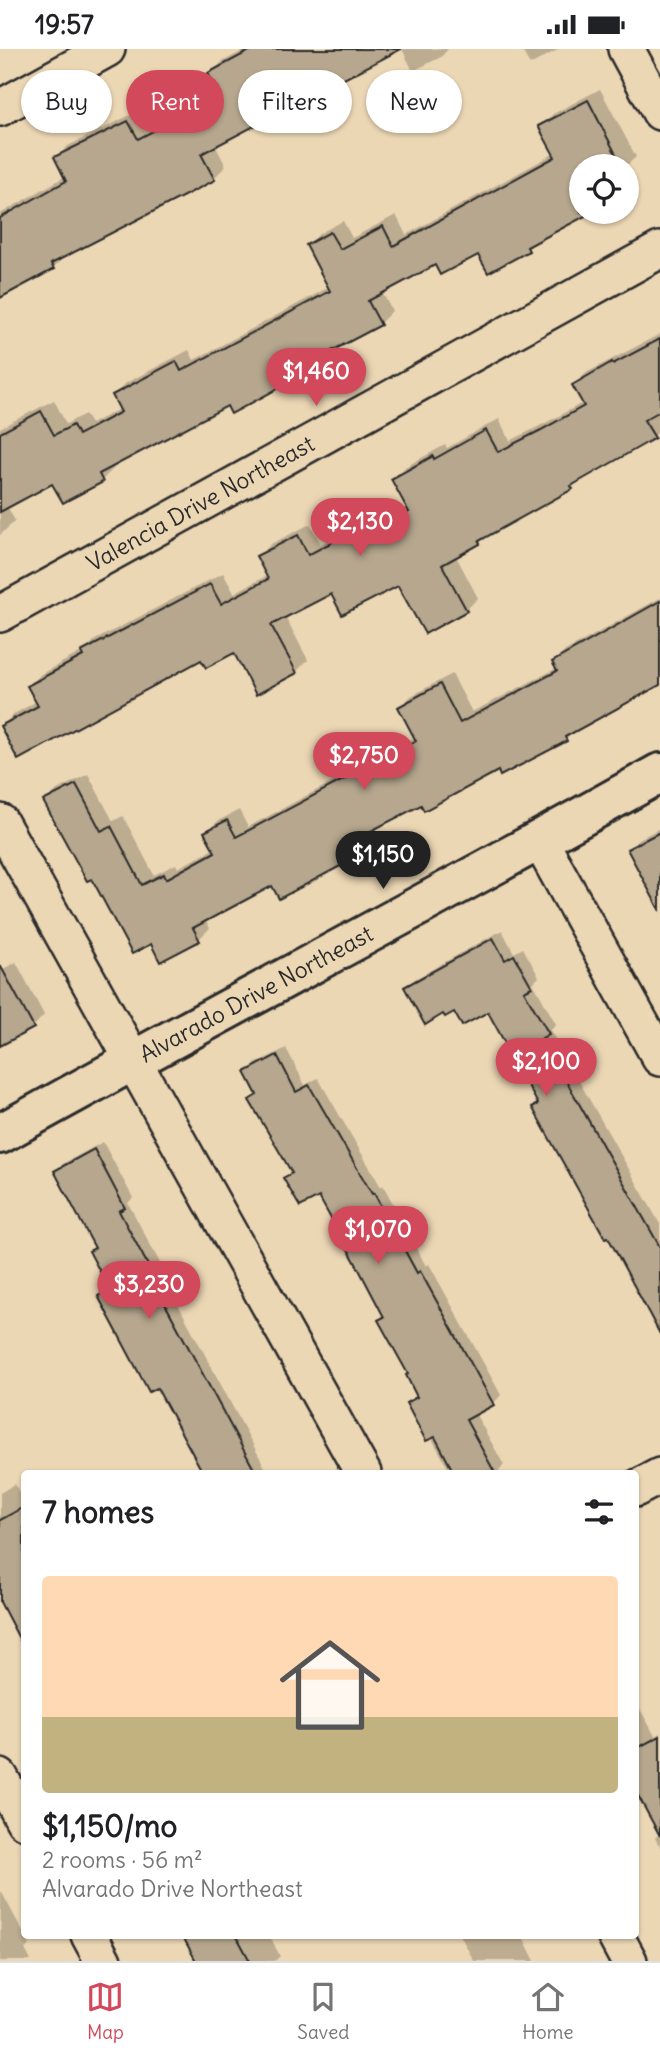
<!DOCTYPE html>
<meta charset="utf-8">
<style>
:root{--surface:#fff;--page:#f2f2f2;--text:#202124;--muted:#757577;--line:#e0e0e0;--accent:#d1495b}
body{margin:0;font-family:Delius,sans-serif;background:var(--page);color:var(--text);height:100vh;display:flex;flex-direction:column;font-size:26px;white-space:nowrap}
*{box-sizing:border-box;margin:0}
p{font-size:23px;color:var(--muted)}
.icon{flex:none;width:38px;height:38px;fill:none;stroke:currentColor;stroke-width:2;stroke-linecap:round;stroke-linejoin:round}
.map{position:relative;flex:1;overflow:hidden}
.side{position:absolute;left:21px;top:1421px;width:618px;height:469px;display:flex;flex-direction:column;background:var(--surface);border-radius:7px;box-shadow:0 2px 5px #0004}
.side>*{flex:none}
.top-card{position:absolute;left:21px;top:21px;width:620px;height:63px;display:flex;gap:14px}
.tools{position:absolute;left:569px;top:105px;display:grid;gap:14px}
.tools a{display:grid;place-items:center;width:70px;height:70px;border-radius:50%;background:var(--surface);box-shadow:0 2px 5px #0004;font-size:35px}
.price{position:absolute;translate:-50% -60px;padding:0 16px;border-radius:24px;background:var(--accent);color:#fff;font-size:23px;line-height:46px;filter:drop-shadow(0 2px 4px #0008)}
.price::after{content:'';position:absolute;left:50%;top:42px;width:21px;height:16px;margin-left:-10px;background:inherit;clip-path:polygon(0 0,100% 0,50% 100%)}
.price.current{background:#222;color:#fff}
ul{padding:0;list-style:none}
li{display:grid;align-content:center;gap:14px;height:371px;padding:0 21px}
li+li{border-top:2px solid var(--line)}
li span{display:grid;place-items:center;height:217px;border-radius:7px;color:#555}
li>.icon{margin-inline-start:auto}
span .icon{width:126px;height:126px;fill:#fffc;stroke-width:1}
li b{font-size:30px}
h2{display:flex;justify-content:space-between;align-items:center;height:84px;padding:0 21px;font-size:30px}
.pill{padding:0 24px;border-radius:32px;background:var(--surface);box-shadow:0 2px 5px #0004;font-size:24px;line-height:63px}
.pill.current{background:var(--accent);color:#fff}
.status{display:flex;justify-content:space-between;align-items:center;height:49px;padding:0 35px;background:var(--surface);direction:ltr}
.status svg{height:19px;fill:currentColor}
.menu{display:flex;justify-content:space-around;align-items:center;height:98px;border-top:2px solid var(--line);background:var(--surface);font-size:19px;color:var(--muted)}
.menu a{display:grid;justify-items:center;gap:4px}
.menu .current{color:var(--accent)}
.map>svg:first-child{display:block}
</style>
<div class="status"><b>19:57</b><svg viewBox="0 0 49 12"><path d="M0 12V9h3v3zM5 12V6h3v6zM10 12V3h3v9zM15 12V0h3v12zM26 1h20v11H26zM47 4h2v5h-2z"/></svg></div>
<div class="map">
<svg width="660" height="1912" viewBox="0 0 660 1912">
<rect width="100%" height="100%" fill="#ecd7b5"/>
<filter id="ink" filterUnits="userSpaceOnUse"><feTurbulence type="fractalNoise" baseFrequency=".0143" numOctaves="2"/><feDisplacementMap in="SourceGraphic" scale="14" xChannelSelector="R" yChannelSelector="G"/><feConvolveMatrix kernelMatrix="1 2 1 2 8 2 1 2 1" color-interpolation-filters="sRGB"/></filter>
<g filter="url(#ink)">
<!-- shadow -->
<g fill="#0003">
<polygon points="247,0 397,0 215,96 226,117 214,129 65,207 53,219 0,247 0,165 66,127 56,109 68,97 140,61 150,80 219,42 210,25 222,13"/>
<polygon points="402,0 448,0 441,8 413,22"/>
<polygon points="521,0 559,0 530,16"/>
<polygon points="600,40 636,108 626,117 581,117 581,163 588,164 539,189 528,200 479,204 435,214 382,243 392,262 380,274 335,298 336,300 324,312 228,355 112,416 114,419 102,431 53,432 7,457 15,472 0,486 0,379 54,351 66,375 85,365 91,375 121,359 114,346 126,334 189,301 194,311 329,238 308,196 320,184 343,172 352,189 396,166 406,186 555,104 541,77 553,65"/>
<polygon points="660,285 660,360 658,362 660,366 660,382 653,388 583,428 572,439 489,484 479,494 456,507 478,549 466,561 399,535 332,543 285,567 308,611 296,623 235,602 202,609 2,677 14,665 37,652 29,637 41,625 85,601 95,591 223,524 234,544 268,526 258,508 271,495 310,475 321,495 365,471 370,480 409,459 393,430 405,418 445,396 447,399 499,370 510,392 555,369 584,353 574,336 586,324"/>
<polygon points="660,549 660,634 578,679 566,690 421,753 351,791 356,801 345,813 273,834 205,871 210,879 198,891 151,893 92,827 45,753 57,741 88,725 113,772 123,767 154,826 176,815 178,819 215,799 206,784 218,772 239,761 248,778 416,688 400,658 411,647 452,625 472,663 557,619 554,613 565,602"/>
<polygon points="660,779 660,853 629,801 639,790"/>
<polygon points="502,881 514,904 523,899 539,928 533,934 556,975 550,981 660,1175 660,1259 535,1058 539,1053 488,960 455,961 406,939 415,930"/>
<polygon points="16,913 44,966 33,978 0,995 0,922"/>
<polygon points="286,999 305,1036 318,1029 381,1138 383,1136 426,1217 429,1215 501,1346 493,1355 475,1364 504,1416 499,1421 500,1424 451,1424 431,1388 408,1354 417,1345 410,1325 380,1271 385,1266 319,1145 285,1129 293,1121 251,1051 258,1044 247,1024 255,1015"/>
<polygon points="103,1093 133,1149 128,1154 167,1227 164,1229 268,1424 215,1424 100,1247 108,1238 91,1202 96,1197 56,1122 64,1114"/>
<polygon points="15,1435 24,1453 24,1596 0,1551 0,1444"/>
<polygon points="635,1651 655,1687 660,1684 660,1784 635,1737"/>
<polygon points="660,1784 660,1798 655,1789"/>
<polygon points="1,1842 30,1896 25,1900 31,1912 0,1912"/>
<polygon points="184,1886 269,1886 280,1907 275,1912 208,1912"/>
<polygon points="460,1886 522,1886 535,1912 474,1912"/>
</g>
<!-- building -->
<g fill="#b6a78e" stroke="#2b2b2b" stroke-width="2">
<polygon points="253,0 401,0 201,105 215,131 51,215 54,220 0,249 0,169 66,132 54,108 128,72 138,90 197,59 219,46 208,24"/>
<polygon points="588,51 622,117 581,117 581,163 587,163 589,165 527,198 529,202 488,224 478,206 440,226 435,216 368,252 381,276 322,307 325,314 231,365 227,357 99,425 103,433 63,454 52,435 0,463 0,384 41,362 54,386 73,376 78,386 121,363 112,346 176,312 181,322 330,242 306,196 330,183 340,200 383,177 393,197 555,108 538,77"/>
<polygon points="660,290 660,362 644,371 655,389 571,437 573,440 479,492 480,495 442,516 467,562 425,585 398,537 342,566 331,545 271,576 297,624 256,646 234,604 206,619 201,611 18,711 0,677 38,657 27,637 83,607 81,603 210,535 221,555 268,530 256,507 298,486 308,506 353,482 357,491 409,463 391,430 433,407 434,410 486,381 498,403 541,381 584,357 572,336 612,313 613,315"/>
<polygon points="660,552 660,636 565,688 567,692 500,727 498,722 424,762 421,756 338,799 346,814 279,850 272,837 193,879 200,892 160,913 151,895 132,905 92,830 87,832 43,752 76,735 101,782 111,777 142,836 164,825 166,830 215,803 204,783 227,771 236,788 416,692 398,658 440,635 460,674 557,622 552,613"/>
<polygon points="660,783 660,862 627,800"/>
<polygon points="493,889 505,911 514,906 532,938 524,942 549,985 542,989 660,1198 660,1285 608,1188 605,1189 532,1058 538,1055 488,963 462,977 454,963 445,968 443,965 425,976 404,938"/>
<polygon points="0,916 34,979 0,997"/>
<polygon points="277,1006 296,1043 309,1036 372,1145 374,1144 417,1224 420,1222 494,1356 466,1371 495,1424 454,1424 435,1388 426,1392 406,1354 417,1348 406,1326 408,1325 378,1271 384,1268 354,1211 319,1148 300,1158 283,1129 292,1124 249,1051 257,1046 245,1023"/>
<polygon points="94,1100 125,1159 119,1162 159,1237 156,1238 256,1424 203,1424 157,1339 149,1343 98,1247 109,1240 89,1202 95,1199 54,1122"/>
<polygon points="24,1458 24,1599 0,1553 0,1471"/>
<polygon points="660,1687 660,1787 635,1741 635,1700"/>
<polygon points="182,1886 236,1886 250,1912 196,1912"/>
</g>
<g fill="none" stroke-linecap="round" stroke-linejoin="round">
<defs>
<g id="minor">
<polyline points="626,0 660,63"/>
<polyline points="0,59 107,0"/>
<path id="s1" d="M0,565L660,201"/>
<polyline points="0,773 363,1424"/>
<polyline points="540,792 660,1009"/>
<polyline points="635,1440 660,1427"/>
<polyline points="0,1728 24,1772"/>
<polyline points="89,1886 103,1912"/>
<polyline points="615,1886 629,1912"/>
</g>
<g id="tertiary">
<path id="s2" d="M0,1085C219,963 442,847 660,724"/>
</g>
</defs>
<!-- minor casing -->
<use href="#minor" stroke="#2b2b2b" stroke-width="40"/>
<!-- tertiary casing -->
<use href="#tertiary" stroke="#2b2b2b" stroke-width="44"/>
<!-- minor -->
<use href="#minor" stroke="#ecd7b5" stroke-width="35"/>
<!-- tertiary -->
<use href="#tertiary" stroke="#ecd7b5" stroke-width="38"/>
</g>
</g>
<g text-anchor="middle" stroke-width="7" stroke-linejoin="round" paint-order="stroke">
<!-- street labels -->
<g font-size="23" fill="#2b2b2b" stroke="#ecd7b5">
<text dy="8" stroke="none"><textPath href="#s1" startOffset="229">Valencia Drive Northeast</textPath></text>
<text dy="8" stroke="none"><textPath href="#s2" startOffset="292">Alvarado Drive Northeast</textPath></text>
</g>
</g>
</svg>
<div class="tools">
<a><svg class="icon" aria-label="locate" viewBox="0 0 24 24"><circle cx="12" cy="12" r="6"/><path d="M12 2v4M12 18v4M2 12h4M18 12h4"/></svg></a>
</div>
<b class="price" style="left:316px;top:359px">$1,460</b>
<b class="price" style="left:360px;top:509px">$2,130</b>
<b class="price" style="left:364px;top:743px">$2,750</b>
<b class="price current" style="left:383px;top:842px">$1,150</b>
<b class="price" style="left:546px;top:1049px">$2,100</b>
<b class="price" style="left:378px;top:1217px">$1,070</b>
<b class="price" style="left:149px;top:1272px">$3,230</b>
<div class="top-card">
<a class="pill">Buy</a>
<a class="pill current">Rent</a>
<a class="pill">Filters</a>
<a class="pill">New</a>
</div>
<section class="side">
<h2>7 homes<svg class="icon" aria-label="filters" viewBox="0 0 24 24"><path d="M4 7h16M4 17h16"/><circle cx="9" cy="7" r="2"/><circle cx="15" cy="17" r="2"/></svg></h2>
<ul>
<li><span style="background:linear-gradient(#ffd9b3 65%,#c2b280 0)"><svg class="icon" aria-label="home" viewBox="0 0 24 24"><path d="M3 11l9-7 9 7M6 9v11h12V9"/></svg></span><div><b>$1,150/mo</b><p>2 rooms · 56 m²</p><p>Alvarado Drive Northeast</p></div></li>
</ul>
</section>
</div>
<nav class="menu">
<a class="current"><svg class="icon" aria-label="map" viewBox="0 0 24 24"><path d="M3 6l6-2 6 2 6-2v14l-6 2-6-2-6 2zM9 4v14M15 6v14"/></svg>Map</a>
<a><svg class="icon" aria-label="saved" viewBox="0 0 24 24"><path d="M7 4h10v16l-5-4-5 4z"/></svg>Saved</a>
<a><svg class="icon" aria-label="home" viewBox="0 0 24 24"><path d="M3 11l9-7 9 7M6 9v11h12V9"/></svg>Home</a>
</nav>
